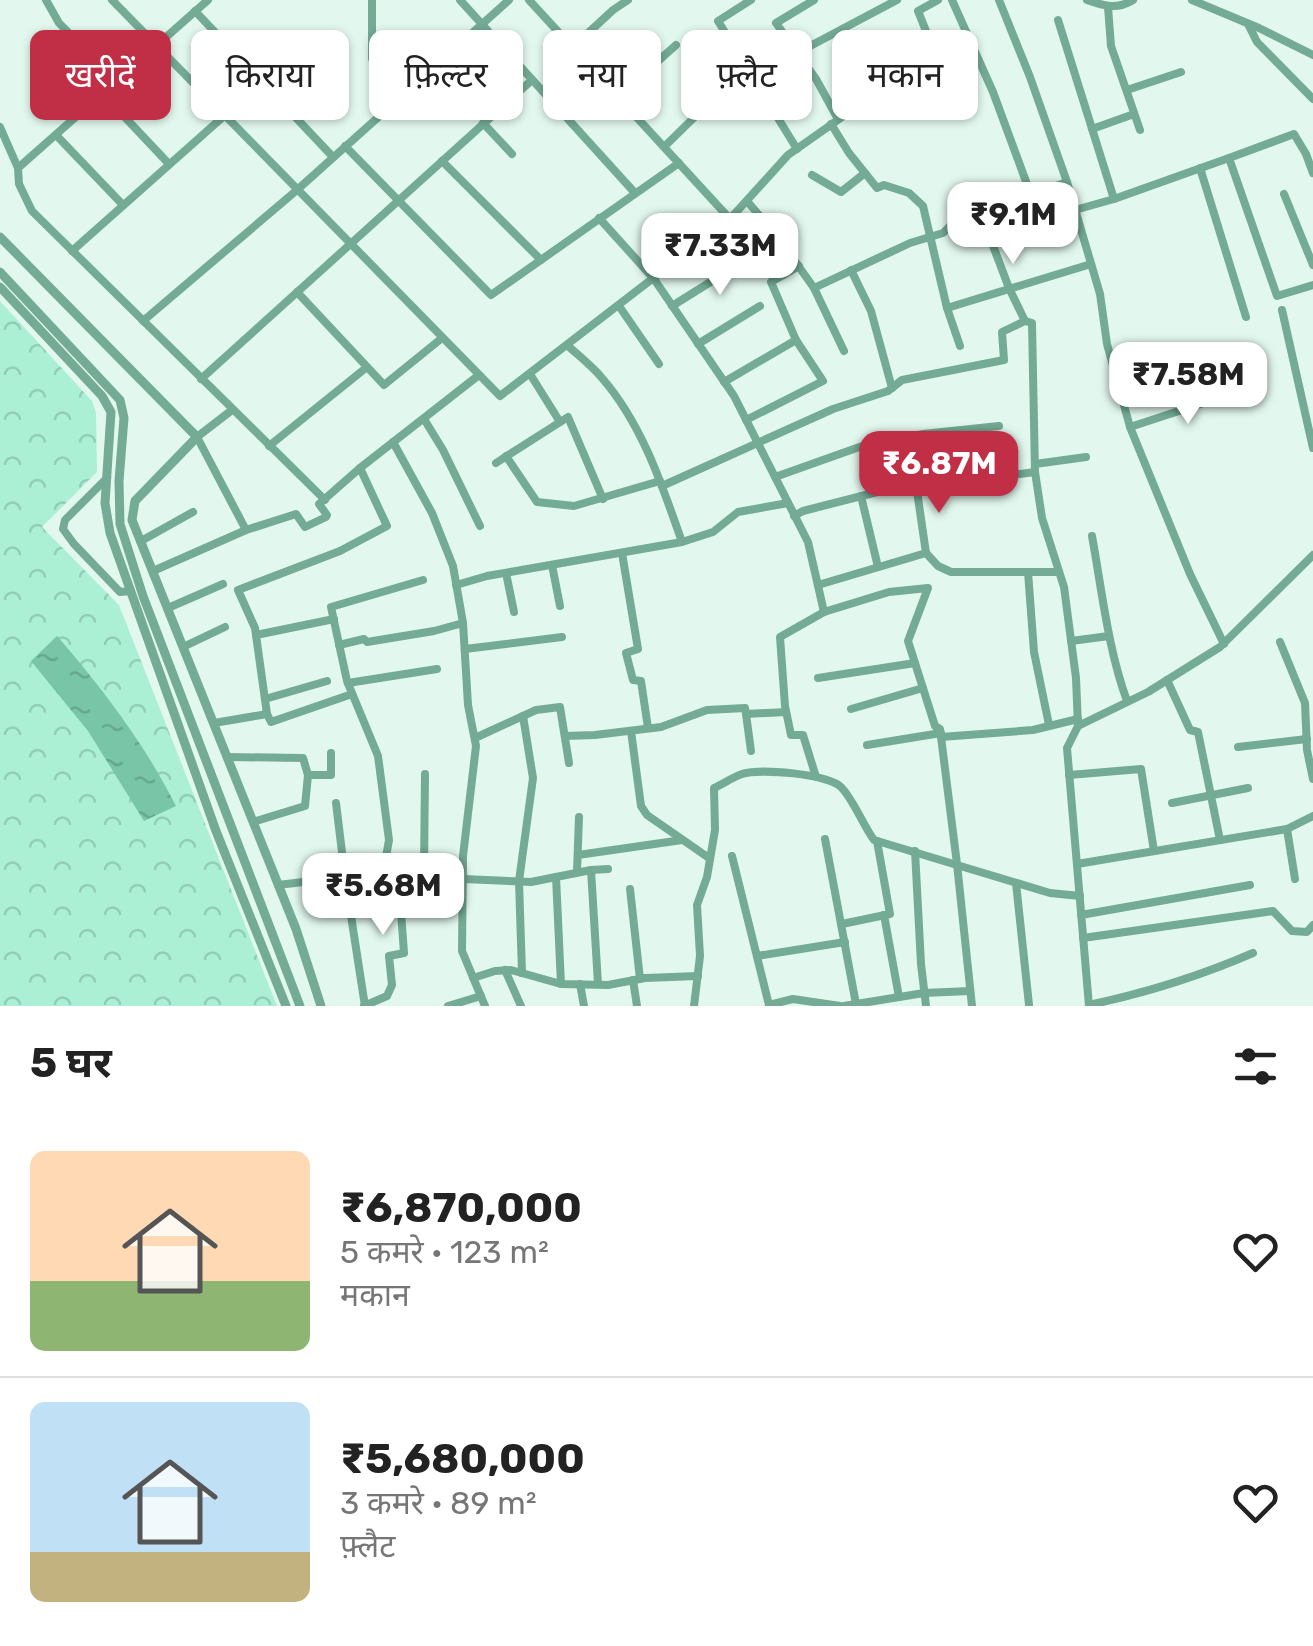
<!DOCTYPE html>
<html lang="hi">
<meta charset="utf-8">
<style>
:root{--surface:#fff;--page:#f6f6f6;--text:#222;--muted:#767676;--line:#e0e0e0;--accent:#c02f45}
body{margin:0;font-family:Rubik,"Noto Sans Devanagari",sans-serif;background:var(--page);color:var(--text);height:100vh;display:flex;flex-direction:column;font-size:38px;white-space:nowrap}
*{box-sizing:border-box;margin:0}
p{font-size:32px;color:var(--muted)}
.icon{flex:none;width:55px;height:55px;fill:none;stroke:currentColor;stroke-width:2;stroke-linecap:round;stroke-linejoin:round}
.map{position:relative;height:1006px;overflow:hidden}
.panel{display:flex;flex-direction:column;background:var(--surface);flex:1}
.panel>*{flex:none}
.top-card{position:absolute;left:30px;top:30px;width:1255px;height:90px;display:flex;gap:20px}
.price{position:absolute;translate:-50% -85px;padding:0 22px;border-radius:20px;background:#fff;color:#222;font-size:32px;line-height:65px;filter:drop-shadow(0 2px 5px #0008)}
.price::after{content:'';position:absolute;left:50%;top:60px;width:30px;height:22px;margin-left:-15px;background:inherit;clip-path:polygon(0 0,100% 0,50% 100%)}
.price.selected{background:var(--accent);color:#fff}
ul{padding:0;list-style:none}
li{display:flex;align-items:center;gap:30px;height:250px;padding:0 30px}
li+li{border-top:2px solid var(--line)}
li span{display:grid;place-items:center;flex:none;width:280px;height:200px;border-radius:15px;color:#555}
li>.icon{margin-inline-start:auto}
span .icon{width:120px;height:120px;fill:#fffc;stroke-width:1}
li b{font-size:42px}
h2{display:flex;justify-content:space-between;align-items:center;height:120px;padding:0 30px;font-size:42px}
.tag{padding:0 35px;border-radius:15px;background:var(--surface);box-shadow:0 2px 8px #0004;font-size:35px;line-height:90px}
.tag.selected{background:var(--accent);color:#fff}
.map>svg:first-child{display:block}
</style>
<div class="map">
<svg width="1313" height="1006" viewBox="0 0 1313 1006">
<defs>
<pattern id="park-crowns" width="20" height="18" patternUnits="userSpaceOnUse" patternTransform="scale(2.5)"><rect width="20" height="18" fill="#abf0d5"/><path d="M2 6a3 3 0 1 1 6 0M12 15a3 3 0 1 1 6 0" fill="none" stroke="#92cdb6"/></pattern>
<pattern id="water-ripples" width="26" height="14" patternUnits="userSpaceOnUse" patternTransform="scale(2.5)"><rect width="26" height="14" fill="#78c5a8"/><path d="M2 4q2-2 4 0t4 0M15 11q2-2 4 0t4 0" fill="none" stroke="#67a890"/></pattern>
</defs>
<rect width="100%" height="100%" fill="#e2f8ef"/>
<!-- park -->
<polygon fill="url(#park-crowns)" points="0,301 92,401 96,413 97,472 42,527 119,605 277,1006 0,1006"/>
<!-- water -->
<path fill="url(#water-ripples)" d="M57,636C103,689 144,743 176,806L144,821L88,731L31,661Z"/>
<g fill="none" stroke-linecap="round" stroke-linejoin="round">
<!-- minor -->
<g stroke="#74ab95" stroke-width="8">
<polyline points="46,0 59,23 116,81"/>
<polyline points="112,0 500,396 730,219 788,155 899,77 974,46"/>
<polyline points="372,0 372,59 415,84"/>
<polyline points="460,0 635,193"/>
<polyline points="529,0 730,219"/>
<polyline points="751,0 718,21 797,149"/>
<polyline points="814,0 776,23 816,79 838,119"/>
<polyline points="952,0 993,92 1031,195"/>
<polyline points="999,0 1030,77 1067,182 1100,294 1107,344 1130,427 1190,574 1224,644"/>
<path d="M1087,0C1104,6 1117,10 1133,0"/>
<polyline points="1192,0 1259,28 1313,55"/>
<polyline points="1108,7 1111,46 1140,130"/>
<polyline points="195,11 333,157"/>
<polyline points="1058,20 1114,199 1229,158 1277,296 1313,285"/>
<polyline points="1248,24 1257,42 1313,99"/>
<polyline points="573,47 613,10 628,0"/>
<polyline points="797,53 897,0"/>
<polyline points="938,61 918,11 938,0"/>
<polyline points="1127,90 1181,72"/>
<polyline points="102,93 169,164"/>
<polyline points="618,97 676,45"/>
<polyline points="561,112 600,77"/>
<polyline points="483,123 512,154"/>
<polyline points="831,124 849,153 877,188 884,185 909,193 923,206 947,308 960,346"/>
<polyline points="0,127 18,168 19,184 32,211 325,500"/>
<polyline points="1092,129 1134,114"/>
<polyline points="56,135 123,205"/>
<polyline points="345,146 491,295 679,163"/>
<polyline points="664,147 717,95"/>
<polyline points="1229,158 1294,134 1306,154 1313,173"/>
<polyline points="442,161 541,260"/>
<polyline points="18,168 208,0"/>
<polyline points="1200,168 1246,317"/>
<polyline points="812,175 841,192 865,173"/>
<polyline points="1284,194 1313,265"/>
<polyline points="747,201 777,236 814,288 844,351"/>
<polyline points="1075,210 1114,199"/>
<polyline points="981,214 1009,288 1025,321 1032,323 1035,472 1042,518 1064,587 1076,678 1078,726 1067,748 1089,1006"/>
<polyline points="599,218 654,279 734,396 808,542 824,612"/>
<polyline points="72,251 224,116"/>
<polyline points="851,270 871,311 892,388"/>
<polyline points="814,288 910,243 943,233 952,224 1067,182"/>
<polyline points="297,292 384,385 442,338"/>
<polyline points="619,306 659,364"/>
<polyline points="672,306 749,258"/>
<polyline points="947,308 1091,264"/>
<polyline points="1282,310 1313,448"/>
<polyline points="143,321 297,190 509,0"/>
<polyline points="698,344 760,306"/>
<path d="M567,345C579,356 592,366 602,378C642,424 662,485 682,542"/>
<polyline points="1169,368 1181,409"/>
<polyline points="530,374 560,422"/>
<polyline points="201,379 532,80"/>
<polyline points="724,382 796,340"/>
<polyline points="232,410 197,437 246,530"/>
<polyline points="424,419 443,450 480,526"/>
<polyline points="746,420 823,381 796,340 771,282 799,266"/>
<polyline points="1130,427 1234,393"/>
<polyline points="393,442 432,513 453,566 463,623 468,705 476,746 463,856 462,951 485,1006"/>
<polyline points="269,446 367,367"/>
<polyline points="506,456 537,502 574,506 660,481"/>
<polyline points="496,463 568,417 603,499"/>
<polyline points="1035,464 1086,457"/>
<polyline points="775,477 865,445 923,434 999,426"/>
<polyline points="107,478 65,520 63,529 74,544 120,592 131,591"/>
<polyline points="916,484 926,553"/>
<polyline points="662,486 833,409 888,391 902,380 1004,360 1002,332 1025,321"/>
<polyline points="861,496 878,567"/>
<polyline points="794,516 803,511 897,487 995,472 1004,476 1035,472"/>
<path d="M1092,536C1102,591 1108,649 1127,701"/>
<polyline points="141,541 193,512"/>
<polyline points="622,553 638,649 626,653 633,680 641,681 648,728"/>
<polyline points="552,565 560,606"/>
<polyline points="153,571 246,530 296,514 305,527 326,517 327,515 319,504 360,468 479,375"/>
<polyline points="1028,572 1034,652 1049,725"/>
<polyline points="506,573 514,612"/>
<polyline points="456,585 487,576 682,542 713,532 738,512 788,503"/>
<polyline points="818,585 926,553 938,566 951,572 1059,572"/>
<polyline points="168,608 223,584"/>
<polyline points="256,635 334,619"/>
<polyline points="1071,641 1109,636"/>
<polyline points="1280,642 1305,703 1307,750 1313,779"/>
<polyline points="339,645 364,639 367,642 434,631 463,623"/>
<polyline points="183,647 225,627"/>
<polyline points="465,649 562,637"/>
<polyline points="818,678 915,663"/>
<polyline points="1167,680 1190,730 1198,732 1220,840"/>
<polyline points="348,683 437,669"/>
<polyline points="265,699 327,681"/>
<polyline points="851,709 923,688"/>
<polyline points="267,714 255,628 238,590 340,551 387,526 360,468"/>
<polyline points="746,714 751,751"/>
<polyline points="214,723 267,714 271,722 352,694"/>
<polyline points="1078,726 1148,692 1220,647 1313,555"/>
<polyline points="631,731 641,806 647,815 709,858"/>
<polyline points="565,736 595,735 661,727 707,710 745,708 746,714 786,712"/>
<polyline points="941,737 1033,730 1078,719"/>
<polyline points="475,738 536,710 560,707 569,763"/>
<polyline points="867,745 941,733"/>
<polyline points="1238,747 1307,739"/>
<polyline points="227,757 303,758 308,775"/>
<polyline points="1069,775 1141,769 1154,851"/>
<polyline points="816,777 803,735 791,735 785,706 780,637 824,612 889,592 928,588 908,641 935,726 940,729 957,864 972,1006"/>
<polyline points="336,803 345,877 365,1006"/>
<polyline points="1172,803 1248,788"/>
<polyline points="253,822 305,806 308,775 331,775 331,753"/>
<polyline points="1287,829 1295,879"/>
<polyline points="825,839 856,1004"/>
<polyline points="915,851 921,964 926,1006"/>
<polyline points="578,855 682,840"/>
<polyline points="732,856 769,1005 793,999 840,1006"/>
<polyline points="1077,864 1287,829 1313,816"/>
<polyline points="424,869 425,774"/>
<polyline points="591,870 598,984"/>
<polyline points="577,872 579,817"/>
<polyline points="379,873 386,857 389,840 378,756 347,681 331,607 423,580"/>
<polyline points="556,877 561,984"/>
<polyline points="463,879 531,882 591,870 608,869"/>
<polyline points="1016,883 1029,1005"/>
<polyline points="278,885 379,873 463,866"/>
<polyline points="630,889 640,979"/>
<polyline points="884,915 899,997"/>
<polyline points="1081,915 1250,885"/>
<polyline points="842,924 890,914 877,841"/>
<polyline points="1083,938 1273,911 1292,931 1307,932 1313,925"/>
<polyline points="757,956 845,942"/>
<polyline points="505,970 521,1006"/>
<polyline points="522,973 519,881 533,778 523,716"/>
<polyline points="473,978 495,971 511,970 561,984 608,985 645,978 698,976"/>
<polyline points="633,980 637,1006"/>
<polyline points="580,984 584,1006"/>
<path d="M1089,1005C1145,993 1200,976 1253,953"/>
<polyline points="364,1006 387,996 392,985 389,956 404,953 398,871"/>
<polyline points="448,1006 481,996"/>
<path d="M694,1006L700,956L697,905L707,877L715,830L714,788C723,784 733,777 742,774C760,768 828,774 841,787C853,799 863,825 874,840L1050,893L1080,896"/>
<polyline points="844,1006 924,993 970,991"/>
</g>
<!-- tertiary -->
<g stroke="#74ab95" stroke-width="9">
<polyline points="0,237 197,437 135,501 132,520 296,929 321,1006"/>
<polyline points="0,272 120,400 124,418 119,481 120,524 143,596 300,1006"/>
<polyline points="0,287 102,396 111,412 105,503 110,533 216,831 286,1006"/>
</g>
</g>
</svg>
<b class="price" style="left:1013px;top:267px">₹9.1M</b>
<b class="price" style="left:720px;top:298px">₹7.33M</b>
<b class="price" style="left:1188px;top:427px">₹7.58M</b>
<b class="price selected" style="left:939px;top:516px">₹6.87M</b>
<b class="price" style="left:383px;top:938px">₹5.68M</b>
<div class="top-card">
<a class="tag selected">खरीदें</a>
<a class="tag">किराया</a>
<a class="tag">फ़िल्टर</a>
<a class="tag">नया</a>
<a class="tag">फ़्लैट</a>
<a class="tag">मकान</a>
</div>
</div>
<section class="panel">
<h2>5 घर<svg class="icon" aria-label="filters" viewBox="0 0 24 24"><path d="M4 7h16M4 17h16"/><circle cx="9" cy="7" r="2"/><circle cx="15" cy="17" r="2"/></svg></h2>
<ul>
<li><span style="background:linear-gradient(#ffd9b3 65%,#8fb573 0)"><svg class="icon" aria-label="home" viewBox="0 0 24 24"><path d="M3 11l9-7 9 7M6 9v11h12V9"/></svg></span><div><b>₹6,870,000</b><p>5 कमरे · 123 m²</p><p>मकान</p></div><svg class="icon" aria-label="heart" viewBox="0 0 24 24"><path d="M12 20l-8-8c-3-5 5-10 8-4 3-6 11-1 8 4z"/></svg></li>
<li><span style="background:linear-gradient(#bfe0f5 75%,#c2b280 0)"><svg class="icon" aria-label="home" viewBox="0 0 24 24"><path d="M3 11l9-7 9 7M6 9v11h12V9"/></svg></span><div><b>₹5,680,000</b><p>3 कमरे · 89 m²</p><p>फ़्लैट</p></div><svg class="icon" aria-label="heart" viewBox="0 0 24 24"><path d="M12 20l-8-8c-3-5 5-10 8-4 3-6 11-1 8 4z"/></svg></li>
</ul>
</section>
